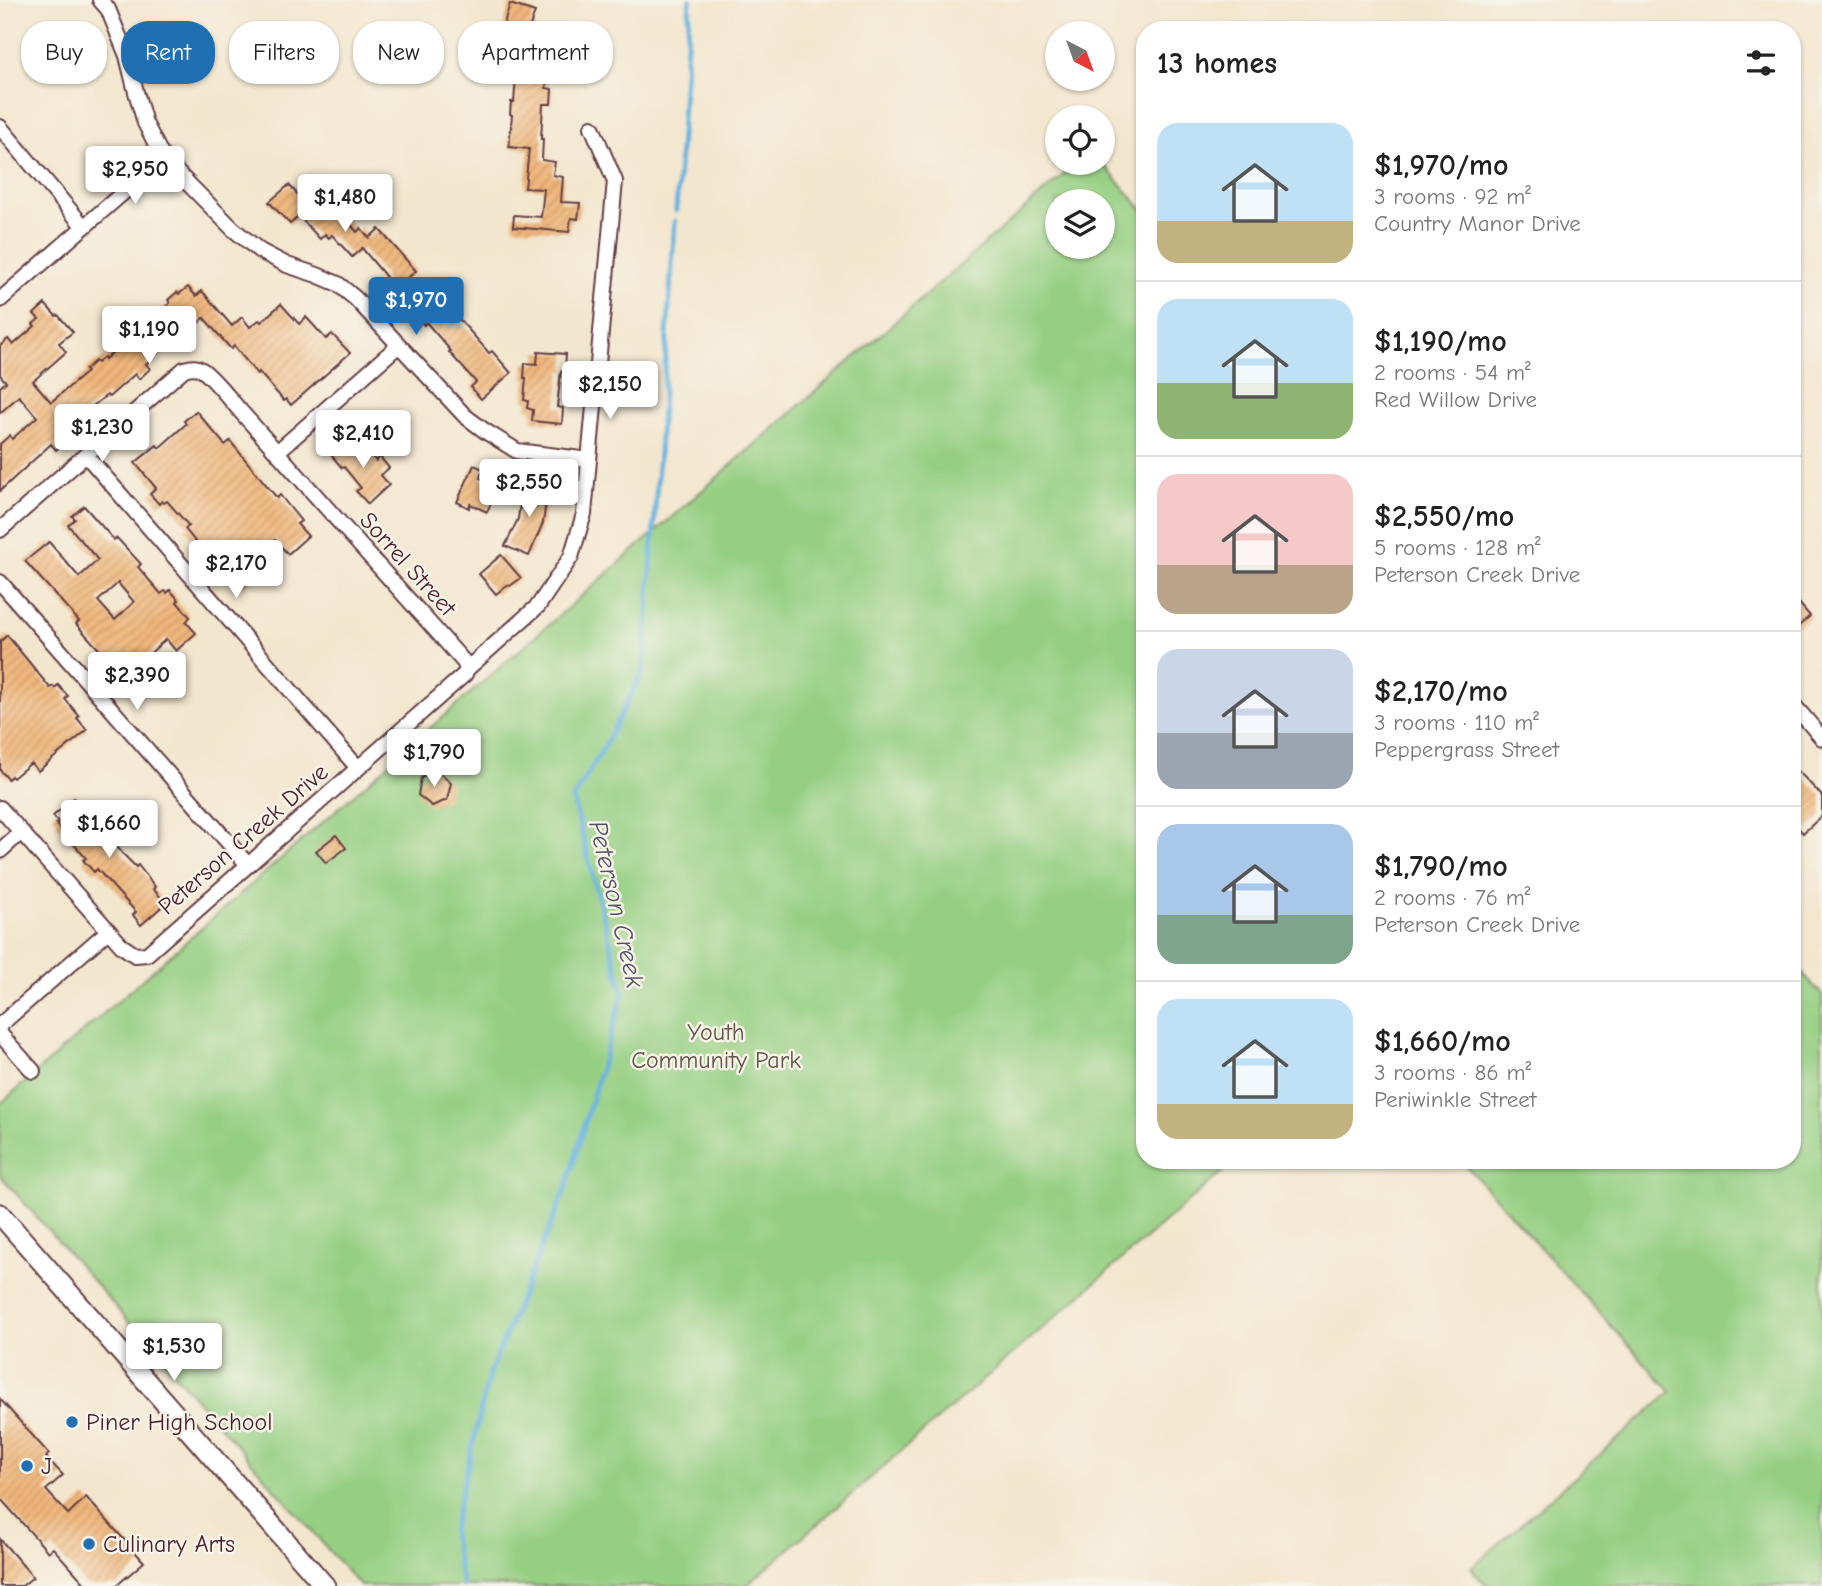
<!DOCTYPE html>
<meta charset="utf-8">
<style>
:root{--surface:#fff;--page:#f2f2f2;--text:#222;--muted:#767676;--line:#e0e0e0;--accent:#1f6fb2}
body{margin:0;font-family:"Comic Neue",sans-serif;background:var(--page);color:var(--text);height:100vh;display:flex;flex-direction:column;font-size:26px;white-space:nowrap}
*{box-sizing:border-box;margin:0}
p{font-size:23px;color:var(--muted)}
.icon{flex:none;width:38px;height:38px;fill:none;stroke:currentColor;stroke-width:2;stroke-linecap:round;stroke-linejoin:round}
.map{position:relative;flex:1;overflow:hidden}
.side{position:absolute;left:1136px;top:21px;width:665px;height:1148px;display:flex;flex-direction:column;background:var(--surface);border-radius:28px;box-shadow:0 2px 5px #0004}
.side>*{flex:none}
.guide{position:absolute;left:21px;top:21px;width:665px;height:63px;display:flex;gap:14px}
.needle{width:46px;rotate:139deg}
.buttons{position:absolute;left:1045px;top:21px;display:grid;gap:14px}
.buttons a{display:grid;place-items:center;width:70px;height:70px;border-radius:50%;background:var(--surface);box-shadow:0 2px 5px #0004;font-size:35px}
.price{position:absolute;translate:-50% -60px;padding:0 16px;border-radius:7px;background:#fff;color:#222;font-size:23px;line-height:46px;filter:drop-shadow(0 2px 4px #0008)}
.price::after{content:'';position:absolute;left:50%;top:42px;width:21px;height:16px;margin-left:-10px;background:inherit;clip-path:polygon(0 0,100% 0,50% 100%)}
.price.current{background:var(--accent);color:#fff}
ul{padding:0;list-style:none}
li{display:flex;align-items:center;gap:21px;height:175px;padding:0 21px}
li+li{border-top:2px solid var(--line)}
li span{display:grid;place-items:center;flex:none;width:196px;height:140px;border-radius:21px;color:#555}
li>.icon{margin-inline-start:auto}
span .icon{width:84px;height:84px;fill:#fffc;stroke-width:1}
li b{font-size:30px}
h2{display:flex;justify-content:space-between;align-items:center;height:84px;padding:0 21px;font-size:30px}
.tag{padding:0 24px;border-radius:28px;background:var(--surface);box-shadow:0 2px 5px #0004;font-size:24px;line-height:63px}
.tag.current{background:var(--accent);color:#fff}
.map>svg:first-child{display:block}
</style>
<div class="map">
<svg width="1822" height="1586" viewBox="0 0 1822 1586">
<defs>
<pattern id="building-hatch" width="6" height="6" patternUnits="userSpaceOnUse" patternTransform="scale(1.75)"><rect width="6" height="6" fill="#efb67b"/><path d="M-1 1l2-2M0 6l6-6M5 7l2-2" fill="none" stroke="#ce9c6a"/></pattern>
</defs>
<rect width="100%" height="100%" fill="#f7f3e8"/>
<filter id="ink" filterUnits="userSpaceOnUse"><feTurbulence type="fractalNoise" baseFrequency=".0143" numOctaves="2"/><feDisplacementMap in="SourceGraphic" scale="14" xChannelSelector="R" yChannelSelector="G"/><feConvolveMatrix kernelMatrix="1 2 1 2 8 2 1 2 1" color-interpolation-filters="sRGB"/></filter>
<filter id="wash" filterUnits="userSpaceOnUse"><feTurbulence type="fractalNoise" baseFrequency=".00686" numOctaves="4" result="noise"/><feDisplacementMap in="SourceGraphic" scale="28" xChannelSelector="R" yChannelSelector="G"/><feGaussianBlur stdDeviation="1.57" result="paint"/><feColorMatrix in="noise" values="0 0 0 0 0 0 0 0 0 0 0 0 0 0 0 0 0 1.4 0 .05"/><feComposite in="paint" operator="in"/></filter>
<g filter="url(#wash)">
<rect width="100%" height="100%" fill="#f3e6ce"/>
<!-- park -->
<g fill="#95cf82" stroke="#707756" stroke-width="2" fill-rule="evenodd">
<path d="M1077,163H1102L1144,211V1160H1236L746,1586H360L0,1175V1104ZM1057,201H1102V247H1057Z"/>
<polygon points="1792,961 1822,995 1822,1586 1486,1586 1471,1568 1671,1392 1461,1160 1792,1160"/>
</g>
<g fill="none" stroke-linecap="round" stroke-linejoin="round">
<!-- stream -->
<g stroke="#64b1de" stroke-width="5">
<polyline points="676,211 690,0"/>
<polyline points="463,1586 452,1533 489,1375 566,1188 623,993 573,799 603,749 644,669 675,221"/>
</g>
</g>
<g id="blocks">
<!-- building -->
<g fill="url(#building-hatch)" fill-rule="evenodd">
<polygon points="510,4 535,12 530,26 537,29 530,49 540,50 538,64 548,66 546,88 552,89 551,104 543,104 541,139 543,139 542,160 555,162 553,175 563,177 561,202 580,203 578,219 571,218 569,232 513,227 514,215 541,217 544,189 525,188 529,149 509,147 512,115 510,114 511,102 514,102 516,77 511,76 515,35 502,30"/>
<polygon points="289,185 301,198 304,195 318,210 329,200 357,232 361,228 369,238 379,229 416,271 394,290 384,278 386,277 362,248 352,257 332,235 329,238 325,234 320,239 299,216 290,224 269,202"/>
<polygon points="188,287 196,296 202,291 232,326 242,317 250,327 259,320 261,322 281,304 299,324 306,317 326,339 332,334 350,353 291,405 286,399 284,401 259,372 257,374 234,346 231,349 204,318 177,342 174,338 146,364 150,369 139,379 135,374 109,397 107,395 85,412 64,432 69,438 56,450 51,444 0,491 0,444 10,435 12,439 37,417 19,396 0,413 0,387 6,382 0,375 0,346 8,339 13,345 35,326 33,324 39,319 34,314 45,304 56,316 58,315 73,332 59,343 66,352 33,381 51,402 87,372 85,370 95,361 97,363 104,357 105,359 127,339 125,337 135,328 138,331 170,303 168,300 177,292 179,294"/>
<polygon points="438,295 489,353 492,351 511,373 481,399 471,387 476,382 449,352 451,351 426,322 424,325 415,315"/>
<polygon points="538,352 566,354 565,371 561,371 557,407 563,408 562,424 532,421 533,410 527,408 528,401 524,400 526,378 524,378 525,363 537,364"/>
<polygon points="196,411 225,445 230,441 277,498 280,495 288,505 301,521 297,524 308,536 288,554 275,540 255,557 264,568 243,587 223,564 221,565 209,552 206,555 185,529 189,526 167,501 164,503 162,501 159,504 150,494 156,488 135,463 157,445 159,448 186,424 184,421"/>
<polygon points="354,438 376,461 380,457 389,468 381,475 389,485 368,504 356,491 361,488 344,467 342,468 332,456"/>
<polygon points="474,465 483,469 480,478 484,480 489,471 503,477 487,512 470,504 469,508 457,502"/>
<polygon points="523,483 548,487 543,523 529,556 505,546 518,519"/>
<path d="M84,506L114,540L117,538L141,564L138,567L161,594L165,591L167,593L170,590L179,600L177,602L190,617L186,622L196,633L176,651L166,639L145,658L156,670L133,691L113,668L115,667L76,624L79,621L25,561L49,542L79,577L98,560L68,525L75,519L72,516ZM118,583L134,602L115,620L98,601Z"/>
<polygon points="501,555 521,578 510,586 507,585 496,594 479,574"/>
<polygon points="1792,595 1810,616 1792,632"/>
<polygon points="7,635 50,688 53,686 55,688 58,685 68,696 65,699 79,716 77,718 87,730 38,771 31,763 13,778 11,776 8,779 0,770 0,642"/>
<polygon points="437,771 451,783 447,800 432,806 418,795 421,778"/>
<polygon points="1799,772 1822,796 1822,816 1803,833 1792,822 1792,779"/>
<polygon points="74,798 87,809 88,808 96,818 93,820 123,854 136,867 138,865 155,887 153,889 166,903 141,925 133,915 136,912 97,869 94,872 83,860 86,858 56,824 58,822 53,816"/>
<polygon points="336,835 346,848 326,863 316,851"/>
<polygon points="0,1399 49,1454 46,1457 63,1475 46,1490 68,1514 86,1497 144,1562 116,1586 87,1586 53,1548 48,1552 0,1498"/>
<polygon points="0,1539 33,1577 22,1586 0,1586"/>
</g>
</g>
</g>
<g filter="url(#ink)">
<use href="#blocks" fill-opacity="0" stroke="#633d43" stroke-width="2"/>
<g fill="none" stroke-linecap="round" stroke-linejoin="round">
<defs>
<g id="street">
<polyline points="100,0 108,9 127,56 136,92 145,123 163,158 233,229 260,251 287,265 317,275 338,284 356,299 465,416 485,431 517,451 589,460"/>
<polyline points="0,127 84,227"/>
<polyline points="0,300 163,158"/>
<polyline points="277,452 399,345"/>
<polyline points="86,455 358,768"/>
<path d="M0,530L184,369C191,367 196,366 202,370C212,376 234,404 243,414L464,662L467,669"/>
<polyline points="0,582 248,865"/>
<polyline points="1792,703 1822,738"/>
<polyline points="0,808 122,946 135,955 147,954 465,674 467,669 538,606 571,557 584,514 615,181 592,127"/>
<polyline points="0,851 21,832"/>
<polyline points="0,1025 108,931"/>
<polyline points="0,1034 33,1071"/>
</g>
<polyline id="secondary" points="0,1214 325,1586"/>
</defs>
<!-- street casing -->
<use href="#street" stroke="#633d43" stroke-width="18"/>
<!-- secondary casing -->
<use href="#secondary" stroke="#633d43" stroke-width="23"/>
<!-- street -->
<use href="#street" stroke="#fff" stroke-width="14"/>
<!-- secondary -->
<use href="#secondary" stroke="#fff" stroke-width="19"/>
</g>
</g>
<!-- markers -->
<g fill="#1f6fb2" stroke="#f7f3e8" stroke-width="2.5">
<circle cx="72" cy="1422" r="7"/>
<circle cx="27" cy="1466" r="7"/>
<circle cx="89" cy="1544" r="7"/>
</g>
<g text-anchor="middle" stroke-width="5" stroke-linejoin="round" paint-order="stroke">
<!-- street labels -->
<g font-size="24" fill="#4a1f2b" stroke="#f7f3e8">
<text transform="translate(408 564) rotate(48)" y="8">Sorrel Street</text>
<text transform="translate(243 839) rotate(-41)" y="8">Peterson Creek Drive</text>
</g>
<!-- park labels -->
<g font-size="24" fill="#605445" stroke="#f7f3e8">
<text x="716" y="1040">Youth<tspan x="716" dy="28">Community Park</tspan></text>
</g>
<!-- poi labels -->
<g font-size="24" fill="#4a1f2b" stroke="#f7f3e8" text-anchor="start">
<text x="86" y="1430">Piner High School</text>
<text x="41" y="1474">J</text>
<text x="103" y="1552">Culinary Arts</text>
</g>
<!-- water labels -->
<g font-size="26" font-style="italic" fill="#53526a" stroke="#f7f3e8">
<text transform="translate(617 904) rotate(77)" y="9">Peterson Creek</text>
</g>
</g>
</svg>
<div class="buttons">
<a><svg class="needle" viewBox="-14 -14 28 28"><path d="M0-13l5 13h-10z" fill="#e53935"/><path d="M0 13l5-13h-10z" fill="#767676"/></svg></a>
<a><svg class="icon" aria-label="locate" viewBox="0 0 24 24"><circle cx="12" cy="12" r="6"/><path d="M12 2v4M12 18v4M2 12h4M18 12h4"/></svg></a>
<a><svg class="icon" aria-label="layers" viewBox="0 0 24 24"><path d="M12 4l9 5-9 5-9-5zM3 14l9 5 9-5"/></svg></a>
</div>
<b class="price" style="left:135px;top:206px">$2,950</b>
<b class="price" style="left:345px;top:234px">$1,480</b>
<b class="price current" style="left:416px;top:337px">$1,970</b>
<b class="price" style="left:149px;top:366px">$1,190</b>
<b class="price" style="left:610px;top:421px">$2,150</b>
<b class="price" style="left:102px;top:464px">$1,230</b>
<b class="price" style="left:363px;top:470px">$2,410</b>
<b class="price" style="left:529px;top:519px">$2,550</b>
<b class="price" style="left:236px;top:600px">$2,170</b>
<b class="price" style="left:137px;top:712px">$2,390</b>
<b class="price" style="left:434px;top:789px">$1,790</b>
<b class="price" style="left:109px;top:860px">$1,660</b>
<b class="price" style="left:174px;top:1383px">$1,530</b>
<div class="guide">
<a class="tag">Buy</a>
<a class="tag current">Rent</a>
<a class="tag">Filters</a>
<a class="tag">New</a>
<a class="tag">Apartment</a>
</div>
<section class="side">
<h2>13 homes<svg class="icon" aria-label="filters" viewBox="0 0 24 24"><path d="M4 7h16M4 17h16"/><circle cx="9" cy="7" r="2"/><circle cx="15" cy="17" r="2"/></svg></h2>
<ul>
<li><span style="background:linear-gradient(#bfe0f5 70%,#c2b280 0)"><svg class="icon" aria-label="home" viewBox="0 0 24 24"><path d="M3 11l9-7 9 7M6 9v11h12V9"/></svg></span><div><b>$1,970/mo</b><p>3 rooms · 92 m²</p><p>Country Manor Drive</p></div></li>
<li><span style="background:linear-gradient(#bfe0f5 60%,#8fb573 0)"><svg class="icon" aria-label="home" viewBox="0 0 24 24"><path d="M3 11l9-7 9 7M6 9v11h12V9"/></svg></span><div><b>$1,190/mo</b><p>2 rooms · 54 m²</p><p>Red Willow Drive</p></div></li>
<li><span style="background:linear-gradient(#f6c9c9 65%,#b9a48a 0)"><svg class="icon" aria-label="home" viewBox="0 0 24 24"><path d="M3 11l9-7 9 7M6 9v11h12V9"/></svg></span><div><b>$2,550/mo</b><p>5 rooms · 128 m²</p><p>Peterson Creek Drive</p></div></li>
<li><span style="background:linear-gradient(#c9d6e8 60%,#9aa5b1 0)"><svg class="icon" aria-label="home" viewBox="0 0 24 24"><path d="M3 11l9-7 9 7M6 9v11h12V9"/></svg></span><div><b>$2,170/mo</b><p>3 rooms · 110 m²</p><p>Peppergrass Street</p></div></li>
<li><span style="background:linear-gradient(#a9c7e8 65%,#7fa58c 0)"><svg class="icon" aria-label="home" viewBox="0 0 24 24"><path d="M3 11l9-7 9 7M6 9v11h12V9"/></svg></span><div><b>$1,790/mo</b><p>2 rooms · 76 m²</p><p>Peterson Creek Drive</p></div></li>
<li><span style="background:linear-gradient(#bfe0f5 75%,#c2b280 0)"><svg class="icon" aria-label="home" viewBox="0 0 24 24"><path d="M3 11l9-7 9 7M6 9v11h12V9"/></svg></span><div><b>$1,660/mo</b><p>3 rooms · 86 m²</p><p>Periwinkle Street</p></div></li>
</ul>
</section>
</div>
